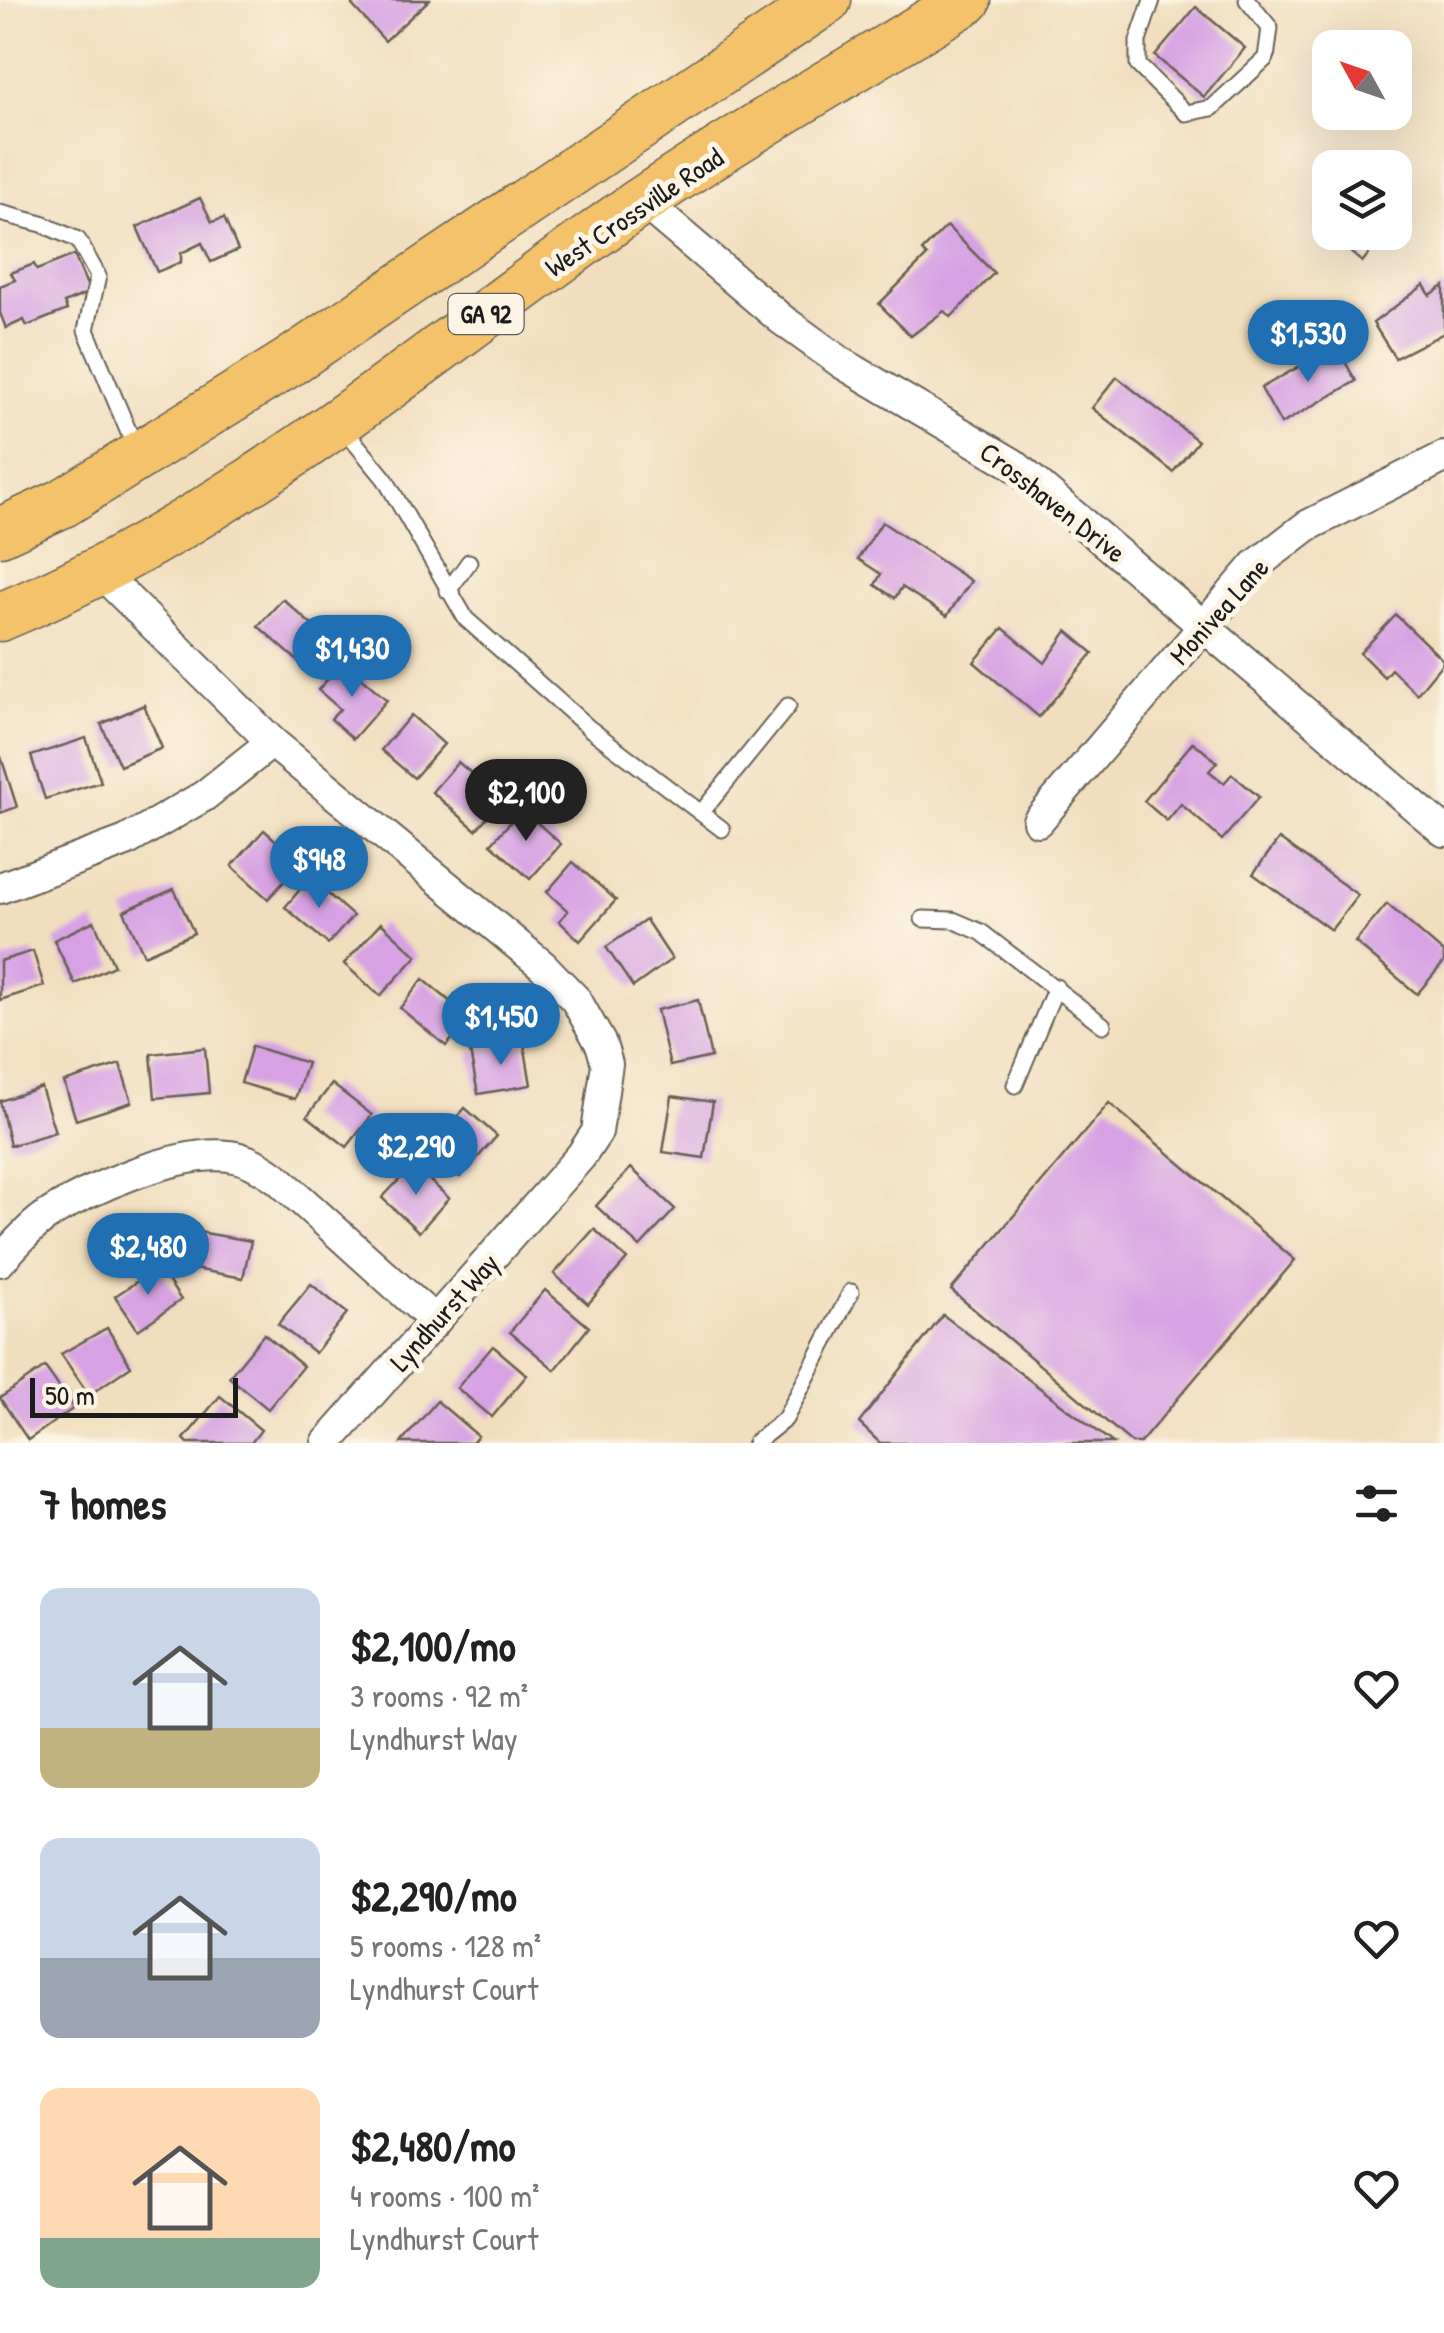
<!DOCTYPE html>
<meta charset="utf-8">
<style>
:root{--surface:#fff;--page:#f2f2f2;--text:#222;--muted:#767676;--accent:#1f6fb2}
body{margin:0;font-family:"Patrick Hand",sans-serif;background:var(--page);color:var(--text);height:100vh;display:flex;flex-direction:column;font-size:38px;white-space:nowrap}
*{box-sizing:border-box;margin:0}
p{font-size:32px;color:var(--muted)}
.icon{flex:none;width:55px;height:55px;fill:none;stroke:currentColor;stroke-width:2;stroke-linecap:round;stroke-linejoin:round}
.map{position:relative;height:1443px;overflow:hidden}
.drawer{display:flex;flex-direction:column;background:var(--surface);flex:1}
.drawer>*{flex:none}
.needle{width:65px;rotate:310deg}
.controls{position:absolute;left:1312px;top:30px;display:grid;gap:20px}
.controls a{display:grid;place-items:center;width:100px;height:100px;border-radius:20px;background:var(--surface);box-shadow:0 10px 40px #0002;font-size:50px}
.scale{position:absolute;left:30px;bottom:25px;width:208px;box-sizing:border-box;padding-left:10px;border:5px solid #1c1c1c;border-top:0;font-size:28px;line-height:35px;white-space:nowrap;color:#1c1c1c;-webkit-text-stroke:8px #fcf5e5;paint-order:stroke}
.price{position:absolute;translate:-50% -85px;padding:0 22px;border-radius:35px;background:var(--accent);color:#fff;font-size:32px;line-height:65px;filter:drop-shadow(0 2px 5px #0008)}
.price::after{content:'';position:absolute;left:50%;top:60px;width:30px;height:22px;margin-left:-15px;background:inherit;clip-path:polygon(0 0,100% 0,50% 100%)}
.price.active{background:#222;color:#fff}
ul{padding:0;list-style:none}
li{display:flex;align-items:center;gap:30px;height:250px;padding:0 40px}
li span{display:grid;place-items:center;flex:none;width:280px;height:200px;border-radius:20px;color:#555}
li>.icon{margin-inline-start:auto}
span .icon{width:120px;height:120px;fill:#fffc;stroke-width:1}
li b{font-size:42px}
h2{display:flex;justify-content:space-between;align-items:center;height:120px;padding:0 40px;font-size:42px}
.map>svg:first-child{display:block}
</style>
<div class="map">
<svg width="1444" height="1443" viewBox="0 0 1444 1443">
<rect width="100%" height="100%" fill="#fcf5e5"/>
<filter id="ink" filterUnits="userSpaceOnUse"><feTurbulence type="fractalNoise" baseFrequency=".01" numOctaves="2"/><feDisplacementMap in="SourceGraphic" scale="20" xChannelSelector="R" yChannelSelector="G"/><feConvolveMatrix kernelMatrix="1 2 1 2 8 2 1 2 1" color-interpolation-filters="sRGB"/></filter>
<filter id="wash" filterUnits="userSpaceOnUse"><feTurbulence type="fractalNoise" baseFrequency=".0048" numOctaves="4" result="noise"/><feDisplacementMap in="SourceGraphic" scale="40" xChannelSelector="R" yChannelSelector="G"/><feGaussianBlur stdDeviation="2.25" result="paint"/><feColorMatrix in="noise" values="0 0 0 0 0 0 0 0 0 0 0 0 0 0 0 0 0 1.4 0 .05"/><feComposite in="paint" operator="in"/></filter>
<g filter="url(#wash)">
<rect width="100%" height="100%" fill="#f1debe"/>
<g id="blocks">
<!-- building -->
<g fill="#d6a2e3">
<polygon points="357,0 429,0 385,41 352,5"/>
<polygon points="1196,7 1245,48 1204,97 1155,56"/>
<polygon points="200,198 212,222 224,218 238,250 211,262 202,243 181,253 181,262 157,272 137,227"/>
<polygon points="1330,202 1330,232 1387,232 1362,262 1314,221"/>
<polygon points="947,226 994,273 951,317 944,311 911,336 879,304 927,256 922,251"/>
<polygon points="74,255 90,292 64,303 67,310 27,326 24,320 6,328 0,313 0,286 15,280 11,273 34,264 37,270"/>
<polygon points="1424,285 1430,295 1444,286 1444,333 1395,358 1373,323"/>
<polygon points="1336,346 1356,381 1281,424 1261,388"/>
<polygon points="1117,377 1198,441 1173,472 1092,408"/>
<polygon points="882,522 971,581 947,616 902,587 895,598 875,585 881,574 858,559"/>
<polygon points="283,599 324,636 300,663 258,626"/>
<polygon points="1396,615 1444,661 1417,694 1391,669 1384,677 1360,653"/>
<polygon points="1003,628 1045,663 1067,631 1093,653 1039,717 974,662"/>
<polygon points="343,662 387,700 353,739 331,719 340,709 318,690"/>
<polygon points="144,705 162,748 120,766 101,724"/>
<polygon points="411,715 444,744 414,778 381,750"/>
<polygon points="86,738 101,782 45,799 31,756"/>
<polygon points="1193,742 1217,762 1209,771 1224,783 1232,774 1259,797 1222,840 1181,804 1167,821 1144,801"/>
<polygon points="1,757 17,807 0,813 0,758"/>
<polygon points="458,762 502,800 476,830 432,792"/>
<polygon points="522,809 561,844 530,879 491,844"/>
<polygon points="264,830 301,863 268,899 232,866"/>
<polygon points="1279,839 1358,895 1331,930 1253,874"/>
<polygon points="573,862 616,900 580,941 559,921 568,911 547,892"/>
<polygon points="310,878 353,916 328,944 285,907"/>
<polygon points="174,889 194,933 144,955 124,911"/>
<polygon points="1387,904 1444,953 1444,962 1417,994 1355,942"/>
<polygon points="646,920 672,959 633,987 606,947"/>
<polygon points="94,921 114,966 75,984 54,940"/>
<polygon points="381,923 417,956 380,996 344,964"/>
<polygon points="33,951 44,986 0,1000 0,961"/>
<polygon points="423,979 470,1018 446,1046 400,1008"/>
<polygon points="698,1000 711,1057 670,1066 657,1010"/>
<polygon points="524,1043 531,1085 478,1094 470,1052"/>
<polygon points="252,1046 307,1063 295,1099 241,1083"/>
<polygon points="205,1048 209,1093 155,1098 151,1054"/>
<polygon points="120,1064 132,1102 76,1120 64,1082"/>
<polygon points="332,1084 372,1115 347,1147 307,1116"/>
<polygon points="41,1087 55,1132 10,1146 0,1101"/>
<polygon points="672,1096 713,1102 704,1158 663,1152"/>
<polygon points="1109,1103 1295,1260 1140,1443 1132,1443 951,1290"/>
<polygon points="465,1108 497,1136 460,1177 429,1150"/>
<polygon points="413,1165 449,1198 419,1232 382,1198"/>
<polygon points="631,1168 675,1209 640,1247 596,1206"/>
<polygon points="594,1229 627,1259 588,1304 554,1274"/>
<polygon points="193,1231 251,1241 243,1278 189,1268"/>
<polygon points="159,1267 181,1300 138,1330 115,1296"/>
<polygon points="311,1284 347,1313 315,1353 278,1324"/>
<polygon points="545,1290 589,1327 555,1370 510,1332"/>
<polygon points="943,1315 1113,1443 880,1443 859,1423"/>
<polygon points="107,1328 131,1366 89,1395 61,1354"/>
<polygon points="264,1334 303,1366 268,1409 229,1377"/>
<polygon points="493,1346 527,1375 492,1417 457,1388"/>
<polygon points="45,1367 74,1408 28,1440 0,1398"/>
<polygon points="220,1396 261,1430 251,1443 188,1443 184,1439"/>
<polygon points="437,1401 478,1436 472,1443 401,1443"/>
</g>
</g>
</g>
<g filter="url(#ink)">
<use href="#blocks" fill-opacity="0" stroke="#676055" stroke-width="2.5"/>
<g fill="none" stroke-linecap="round" stroke-linejoin="round">
<defs>
<g id="service">
<polyline points="1152,0 1138,41 1138,65 1186,113 1212,108 1266,58 1270,28 1247,0"/>
<polyline points="0,213 42,224 78,240 98,276 86,330 137,452"/>
<polyline points="343,428 385,479 466,619 589,728 722,829"/>
<polyline points="448,591 469,562"/>
<polyline points="701,813 788,706"/>
<polyline points="923,919 953,920 981,932 1103,1025"/>
<polyline points="1015,1085 1056,987"/>
<polyline points="755,1443 785,1419 851,1292"/>
</g>
<g id="minor">
<polyline points="642,201 781,319 842,363 1013,464 1444,831"/>
<polyline points="100,572 272,742 542,965 576,1000 601,1044 607,1064 597,1132 581,1156 327,1443"/>
<polyline points="1038,821 1256,565 1307,526 1444,457"/>
<polyline points="0,888 126,841 204,796 272,742"/>
<path d="M0,1261C14,1246 28,1229 45,1217C84,1190 180,1149 229,1156C247,1158 263,1168 278,1179L435,1321"/>
</g>
<g id="primary">
<polyline points="0,532 63,503 288,363 827,0"/>
<path d="M0,617C236,520 432,347 639,203C745,131 858,67 967,0"/>
</g>
</defs>
<!-- service casing -->
<use href="#service" stroke="#676055" stroke-width="19"/>
<!-- minor casing -->
<use href="#minor" stroke="#676055" stroke-width="34"/>
<!-- primary casing -->
<use href="#primary" stroke="#676055" stroke-width="51"/>
<!-- service -->
<use href="#service" stroke="#fff" stroke-width="15"/>
<!-- minor -->
<use href="#minor" stroke="#fff" stroke-width="30"/>
<!-- primary -->
<use href="#primary" stroke="#f3c26a" stroke-width="48"/>
</g>
</g>
<g text-anchor="middle" stroke-width="10" stroke-linejoin="round" paint-order="stroke">
<!-- shield labels -->
<rect fill="#fcf5e5" stroke="#5f5d58" stroke-width="2.5" x="448.5" y="294" width="75" height="40" rx="8"/>
<g font-size="25" font-weight="bold" fill="#1c1c1c">
<text x="486" y="323">GA 92</text>
</g>
<!-- street labels -->
<g font-size="28" fill="#1c1c1c" stroke="#fcf5e5">
<text transform="translate(634 212) rotate(-34)" y="10">West Crossville Road</text>
<text transform="translate(1053 502) rotate(38)" y="10">Crosshaven Drive</text>
<text transform="translate(1219 611) rotate(-48)" y="10">Monivea Lane</text>
<text transform="translate(444 1312) rotate(-48)" y="10">Lyndhurst Way</text>
</g>
</g>
</svg>
<div class="controls">
<a><svg class="needle" viewBox="-14 -14 28 28"><path d="M0-13l5 13h-10z" fill="#e53935"/><path d="M0 13l5-13h-10z" fill="#767676"/></svg></a>
<a><svg class="icon" aria-label="layers" viewBox="0 0 24 24"><path d="M12 4l9 5-9 5-9-5zM3 14l9 5 9-5"/></svg></a>
</div>
<div class="scale">50 m</div>
<b class="price" style="left:1308px;top:385px">$1,530</b>
<b class="price" style="left:352px;top:700px">$1,430</b>
<b class="price active" style="left:526px;top:844px">$2,100</b>
<b class="price" style="left:319px;top:911px">$948</b>
<b class="price" style="left:501px;top:1068px">$1,450</b>
<b class="price" style="left:416px;top:1198px">$2,290</b>
<b class="price" style="left:148px;top:1298px">$2,480</b>
</div>
<section class="drawer">
<h2>7 homes<svg class="icon" aria-label="filters" viewBox="0 0 24 24"><path d="M4 7h16M4 17h16"/><circle cx="9" cy="7" r="2"/><circle cx="15" cy="17" r="2"/></svg></h2>
<ul>
<li><span style="background:linear-gradient(#c9d6e8 70%,#c2b280 0)"><svg class="icon" aria-label="home" viewBox="0 0 24 24"><path d="M3 11l9-7 9 7M6 9v11h12V9"/></svg></span><div><b>$2,100/mo</b><p>3 rooms · 92 m²</p><p>Lyndhurst Way</p></div><svg class="icon" aria-label="heart" viewBox="0 0 24 24"><path d="M12 20l-8-8c-3-5 5-10 8-4 3-6 11-1 8 4z"/></svg></li>
<li><span style="background:linear-gradient(#c9d6e8 60%,#9aa5b1 0)"><svg class="icon" aria-label="home" viewBox="0 0 24 24"><path d="M3 11l9-7 9 7M6 9v11h12V9"/></svg></span><div><b>$2,290/mo</b><p>5 rooms · 128 m²</p><p>Lyndhurst Court</p></div><svg class="icon" aria-label="heart" viewBox="0 0 24 24"><path d="M12 20l-8-8c-3-5 5-10 8-4 3-6 11-1 8 4z"/></svg></li>
<li><span style="background:linear-gradient(#ffd9b3 75%,#7fa58c 0)"><svg class="icon" aria-label="home" viewBox="0 0 24 24"><path d="M3 11l9-7 9 7M6 9v11h12V9"/></svg></span><div><b>$2,480/mo</b><p>4 rooms · 100 m²</p><p>Lyndhurst Court</p></div><svg class="icon" aria-label="heart" viewBox="0 0 24 24"><path d="M12 20l-8-8c-3-5 5-10 8-4 3-6 11-1 8 4z"/></svg></li>
</ul>
</section>
